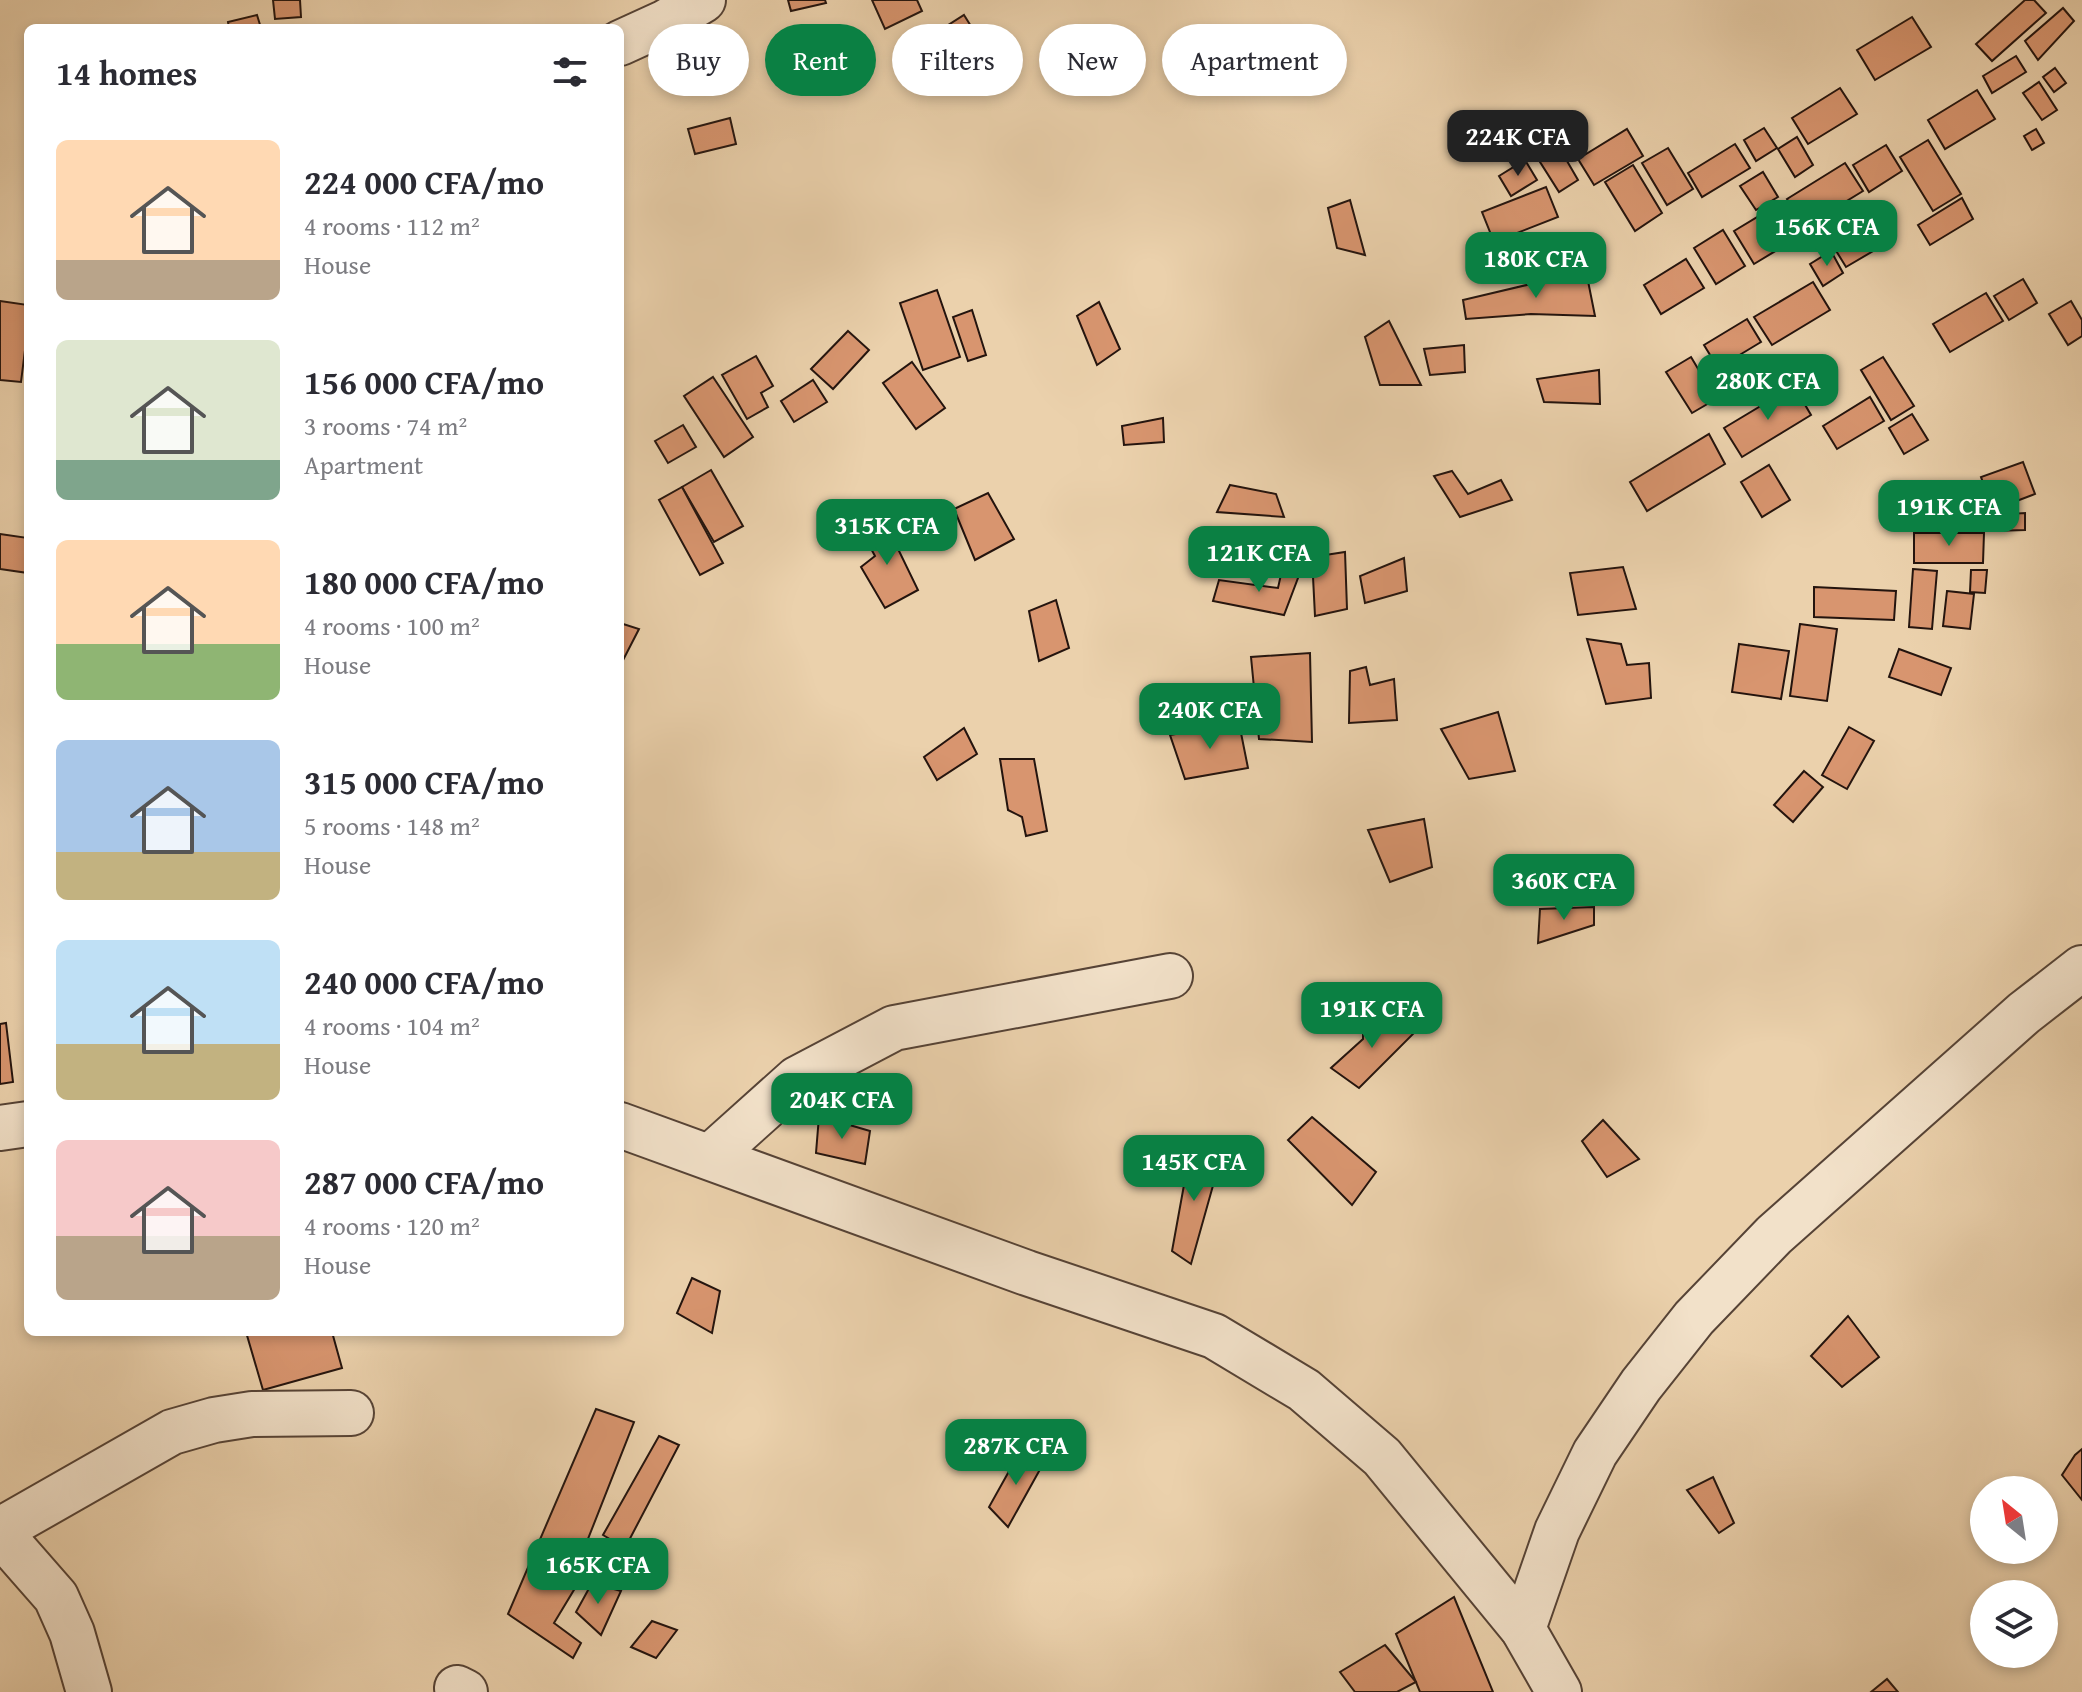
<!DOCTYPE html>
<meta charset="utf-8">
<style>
:root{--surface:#fff;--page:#f7f7f7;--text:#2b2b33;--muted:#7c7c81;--accent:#0b8043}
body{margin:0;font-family:"Gentium Book Plus",serif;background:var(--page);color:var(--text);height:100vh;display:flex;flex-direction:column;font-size:30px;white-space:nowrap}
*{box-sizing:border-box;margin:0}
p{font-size:26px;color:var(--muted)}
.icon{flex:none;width:44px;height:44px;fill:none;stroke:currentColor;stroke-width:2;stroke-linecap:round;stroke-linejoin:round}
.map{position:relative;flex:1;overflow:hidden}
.details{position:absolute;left:24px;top:24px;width:600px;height:1312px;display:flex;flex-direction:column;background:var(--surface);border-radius:12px;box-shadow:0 4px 12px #0003}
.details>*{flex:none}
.hud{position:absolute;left:648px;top:24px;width:760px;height:72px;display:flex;gap:16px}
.needle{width:52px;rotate:330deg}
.buttons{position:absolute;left:1970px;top:1476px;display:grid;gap:16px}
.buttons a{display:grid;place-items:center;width:88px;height:88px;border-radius:50%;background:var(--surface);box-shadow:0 4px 12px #0003;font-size:40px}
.price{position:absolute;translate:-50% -68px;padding:0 18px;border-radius:16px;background:var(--accent);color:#fff;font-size:26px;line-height:52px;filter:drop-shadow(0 2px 4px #0008)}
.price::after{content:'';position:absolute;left:50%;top:48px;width:24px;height:18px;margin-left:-12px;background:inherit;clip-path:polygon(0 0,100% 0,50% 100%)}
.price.selected{background:#222;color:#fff}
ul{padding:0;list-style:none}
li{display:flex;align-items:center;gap:24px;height:200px;padding:0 32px}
li span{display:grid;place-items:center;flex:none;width:224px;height:160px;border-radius:12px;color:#555}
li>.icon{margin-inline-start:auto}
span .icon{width:96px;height:96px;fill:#fffc;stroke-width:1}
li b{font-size:34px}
h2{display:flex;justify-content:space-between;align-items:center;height:96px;padding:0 32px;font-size:34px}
.tag{padding:0 28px;border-radius:36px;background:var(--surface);box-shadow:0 4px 12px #0003;font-size:28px;line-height:72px}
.tag.selected{background:var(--accent);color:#fff}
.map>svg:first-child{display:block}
</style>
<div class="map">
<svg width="2082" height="1692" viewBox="0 0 2082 1692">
<rect width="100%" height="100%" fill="#ebd1ac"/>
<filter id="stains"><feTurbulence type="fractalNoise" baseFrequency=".0025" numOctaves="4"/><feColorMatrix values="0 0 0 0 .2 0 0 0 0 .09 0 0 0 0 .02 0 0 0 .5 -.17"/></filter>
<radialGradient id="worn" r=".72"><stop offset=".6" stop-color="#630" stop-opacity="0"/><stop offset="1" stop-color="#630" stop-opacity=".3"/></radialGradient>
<!-- building -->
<g fill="#d8956f" stroke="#24140e" stroke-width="2">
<polygon points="273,0 300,0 301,17 275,19"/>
<polygon points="788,0 825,0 826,3 791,11"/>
<polygon points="872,0 917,0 922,11 885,29"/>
<polygon points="2025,0 2034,0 2046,13 1992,61 1976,44"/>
<polygon points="2063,8 2074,21 2038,60 2025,41"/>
<polygon points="257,15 261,28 229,28 228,22"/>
<polygon points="964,15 979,39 925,73 909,50"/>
<polygon points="1912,17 1931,47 1875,80 1857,50"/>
<polygon points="2016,56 2026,72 1992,93 1983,76"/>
<polygon points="2055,68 2066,83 2054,92 2043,77"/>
<polygon points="2039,82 2057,110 2042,120 2023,93"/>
<polygon points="1840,88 1857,114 1808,144 1792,118"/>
<polygon points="1977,90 1995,119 1945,149 1928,120"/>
<polygon points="730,118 736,144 695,154 688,129"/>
<polygon points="1764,128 1777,148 1756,161 1744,140"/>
<polygon points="1627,129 1643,156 1594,185 1578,159"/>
<polygon points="2036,129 2044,143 2032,150 2024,136"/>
<polygon points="1797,137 1813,165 1795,177 1778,149"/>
<polygon points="1928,140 1961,194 1933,211 1900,157"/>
<polygon points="1556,142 1578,180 1559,192 1535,154"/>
<polygon points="1735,144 1750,168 1702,197 1688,173"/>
<polygon points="1886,145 1902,171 1869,192 1853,165"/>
<polygon points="1668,148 1693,189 1667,205 1642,163"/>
<polygon points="1525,160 1537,180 1511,196 1499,176"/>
<polygon points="1845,163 1863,191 1804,227 1787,199"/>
<polygon points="1633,165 1662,213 1635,231 1605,182"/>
<polygon points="1763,172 1778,197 1756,210 1740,186"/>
<polygon points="1546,187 1558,217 1494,242 1482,212"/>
<polygon points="1962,198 1973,219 1930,245 1918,225"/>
<polygon points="1350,200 1365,255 1337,248 1328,208"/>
<polygon points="1782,202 1802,235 1754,264 1734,231"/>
<polygon points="1822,220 1832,236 1812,248 1803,231"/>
<polygon points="1868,229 1880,247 1846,267 1835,249"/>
<polygon points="1723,230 1745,266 1716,284 1694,248"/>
<polygon points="1831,251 1843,273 1823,286 1810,264"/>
<polygon points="1686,259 1704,288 1661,314 1644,285"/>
<polygon points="1586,271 1595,316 1531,314 1466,319 1463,300"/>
<polygon points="2023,279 2037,303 2009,320 1994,296"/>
<polygon points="1813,282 1830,310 1772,345 1754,317"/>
<polygon points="937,290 960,357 923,370 900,303"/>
<polygon points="1986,293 2003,321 1950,352 1933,324"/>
<polygon points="0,301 28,305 28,326 21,382 0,380"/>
<polygon points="2071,301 2082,320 2082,336 2068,345 2049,314"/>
<polygon points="1099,302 1120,349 1097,365 1077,316"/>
<polygon points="972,310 986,355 968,361 953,317"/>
<polygon points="1747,319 1761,342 1718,368 1704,345"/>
<polygon points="1389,321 1421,385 1380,385 1365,337"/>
<polygon points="848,331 869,350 833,389 811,369"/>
<polygon points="1464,345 1465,372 1430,375 1424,349"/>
<polygon points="756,356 773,386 761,393 768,407 747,419 722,375"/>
<polygon points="1691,357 1716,399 1692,413 1666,372"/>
<polygon points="1883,357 1914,406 1891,420 1861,370"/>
<polygon points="912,362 945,408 916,429 883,383"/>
<polygon points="1599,370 1600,404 1544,402 1537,379"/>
<polygon points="713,377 753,437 724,457 684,396"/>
<polygon points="813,380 827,402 794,422 781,401"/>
<polygon points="1794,386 1811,415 1742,457 1724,428"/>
<polygon points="1870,397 1884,421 1837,449 1823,426"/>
<polygon points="1912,414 1928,440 1904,454 1889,428"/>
<polygon points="1163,418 1164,442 1124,445 1122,426"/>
<polygon points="683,425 696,447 668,463 655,441"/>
<polygon points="1709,434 1725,464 1647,511 1630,482"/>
<polygon points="2023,462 2035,494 1993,510 1981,477"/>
<polygon points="1769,465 1790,500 1762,517 1741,482"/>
<polygon points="711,470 743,526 714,542 682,487"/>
<polygon points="1452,471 1468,494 1501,480 1512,500 1460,517 1434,476"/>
<polygon points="1230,485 1276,494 1284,517 1217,512"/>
<polygon points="682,487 723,563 700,575 659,500"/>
<polygon points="988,493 1014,539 975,560 954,509"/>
<polygon points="2025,513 2025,530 1993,531 1993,515"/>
<polygon points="884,520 918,590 885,608 861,567 875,556 862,532"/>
<polygon points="1914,533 1984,533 1983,563 1914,563"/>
<polygon points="0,534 28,538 28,573 0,569"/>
<polygon points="1345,552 1347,609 1315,616 1312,557"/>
<polygon points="1404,558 1407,591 1365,603 1360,576"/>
<polygon points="1623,567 1636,609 1578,615 1570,573"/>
<polygon points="1913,569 1937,571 1932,629 1909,627"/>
<polygon points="1282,570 1301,570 1284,615 1213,601 1219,580 1278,588"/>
<polygon points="1971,570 1987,570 1985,593 1970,592"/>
<polygon points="1814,587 1896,591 1894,620 1814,617"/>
<polygon points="1947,591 1974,594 1970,629 1943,626"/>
<polygon points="1056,600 1069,648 1039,661 1029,611"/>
<polygon points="620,623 639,629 620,666"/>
<polygon points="1800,624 1837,629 1827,701 1790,696"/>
<polygon points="1587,639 1621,644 1627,665 1649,663 1651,698 1606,704"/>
<polygon points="1739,644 1789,651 1781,699 1732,692"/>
<polygon points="1899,649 1951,668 1941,695 1889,677"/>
<polygon points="1310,653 1312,742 1259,739 1251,657"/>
<polygon points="1366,667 1370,685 1394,679 1397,720 1349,723 1350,671"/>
<polygon points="1498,712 1515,771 1469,779 1441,729"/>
<polygon points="1239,723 1248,768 1185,779 1170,735"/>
<polygon points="1849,727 1874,741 1847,789 1822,775"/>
<polygon points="964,728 977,754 937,780 924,757"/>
<polygon points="1000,759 1034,759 1047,831 1026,836 1022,817 1008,810"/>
<polygon points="1804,771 1823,787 1793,822 1774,805"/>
<polygon points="1424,819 1432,867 1390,882 1368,830"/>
<polygon points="1594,907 1594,925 1538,943 1540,909"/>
<polygon points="1383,1015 1413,1034 1359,1088 1331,1068 1363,1039 1363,1025"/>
<polygon points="6,1023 13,1082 0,1084 0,1024"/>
<polygon points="819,1116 870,1131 865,1164 816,1153"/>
<polygon points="1312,1117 1376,1172 1352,1205 1288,1140"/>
<polygon points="1603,1120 1639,1159 1607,1177 1582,1141"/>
<polygon points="1190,1152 1221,1157 1191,1264 1172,1251"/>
<polygon points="692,1278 720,1291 712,1333 677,1313"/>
<polygon points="1848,1316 1879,1357 1842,1387 1811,1356"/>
<polygon points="246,1332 332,1332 342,1368 263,1390"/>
<polygon points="596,1409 634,1422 586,1544 610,1552 609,1570 583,1575 554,1623 581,1643 573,1658 508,1614"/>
<polygon points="659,1436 679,1445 625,1548 603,1535"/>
<polygon points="1022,1448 1043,1464 1008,1527 989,1507"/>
<polygon points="2082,1449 2082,1500 2062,1475 2075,1455"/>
<polygon points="1713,1477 1734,1523 1719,1533 1687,1490"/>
<polygon points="592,1583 621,1591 601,1635 576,1612"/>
<polygon points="1454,1597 1493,1692 1420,1692 1396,1634"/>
<polygon points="652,1621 677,1630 656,1658 631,1647"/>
<polygon points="1385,1645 1416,1682 1397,1692 1355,1692 1340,1672"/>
<polygon points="1887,1679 1898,1692 1871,1692"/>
</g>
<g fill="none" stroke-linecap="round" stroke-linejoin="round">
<defs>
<g id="minor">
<polyline points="620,43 666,22 703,0"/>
<polyline points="620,1125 1027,1273 1214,1336 1304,1390 1382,1457 1523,1629 1559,1692"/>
<polyline points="0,1128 28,1124"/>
<polyline points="710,1157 797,1079 894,1028 1170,976"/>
<polyline points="0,1530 172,1432 214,1420 252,1414 351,1413"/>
<polyline points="0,1533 56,1597 72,1633 89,1692"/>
<polyline points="1523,1629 1557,1531 1595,1453 1641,1385 1694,1318 1774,1235 2024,1013 2082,968"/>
<polyline points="457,1688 465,1692"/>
</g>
</defs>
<!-- minor casing -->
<use href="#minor" stroke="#564336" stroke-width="48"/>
<!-- minor -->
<use href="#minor" stroke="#f2e1c9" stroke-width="44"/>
</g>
<rect width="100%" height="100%" filter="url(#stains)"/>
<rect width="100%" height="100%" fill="url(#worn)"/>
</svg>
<div class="buttons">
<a><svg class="needle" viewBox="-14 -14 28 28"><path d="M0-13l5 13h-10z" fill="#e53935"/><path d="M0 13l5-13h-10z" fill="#7c7c81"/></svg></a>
<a><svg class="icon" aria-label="layers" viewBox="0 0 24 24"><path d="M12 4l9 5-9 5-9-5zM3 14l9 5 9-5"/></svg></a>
</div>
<b class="price selected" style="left:1518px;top:178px">224K CFA</b>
<b class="price" style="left:1827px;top:268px">156K CFA</b>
<b class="price" style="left:1536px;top:300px">180K CFA</b>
<b class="price" style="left:1768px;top:422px">280K CFA</b>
<b class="price" style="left:1949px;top:548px">191K CFA</b>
<b class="price" style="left:887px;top:567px">315K CFA</b>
<b class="price" style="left:1259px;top:594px">121K CFA</b>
<b class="price" style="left:1210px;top:751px">240K CFA</b>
<b class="price" style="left:1564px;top:922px">360K CFA</b>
<b class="price" style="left:1372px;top:1050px">191K CFA</b>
<b class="price" style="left:842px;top:1141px">204K CFA</b>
<b class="price" style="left:1194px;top:1203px">145K CFA</b>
<b class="price" style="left:1016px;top:1487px">287K CFA</b>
<b class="price" style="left:598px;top:1606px">165K CFA</b>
<div class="hud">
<a class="tag">Buy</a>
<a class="tag selected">Rent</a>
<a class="tag">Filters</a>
<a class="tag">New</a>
<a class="tag">Apartment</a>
</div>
<section class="details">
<h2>14 homes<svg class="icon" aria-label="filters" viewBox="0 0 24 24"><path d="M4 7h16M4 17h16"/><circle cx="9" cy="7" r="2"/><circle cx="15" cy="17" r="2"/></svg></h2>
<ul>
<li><span style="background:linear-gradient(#ffd9b3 75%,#b9a48a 0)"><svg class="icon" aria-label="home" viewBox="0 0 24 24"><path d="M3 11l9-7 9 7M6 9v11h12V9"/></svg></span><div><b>224 000 CFA/mo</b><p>4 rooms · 112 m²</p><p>House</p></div></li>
<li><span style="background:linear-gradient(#dfe7d0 75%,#7fa58c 0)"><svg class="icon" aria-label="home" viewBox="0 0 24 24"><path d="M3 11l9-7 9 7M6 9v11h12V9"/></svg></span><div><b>156 000 CFA/mo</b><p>3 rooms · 74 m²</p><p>Apartment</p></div></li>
<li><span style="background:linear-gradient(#ffd9b3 65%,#8fb573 0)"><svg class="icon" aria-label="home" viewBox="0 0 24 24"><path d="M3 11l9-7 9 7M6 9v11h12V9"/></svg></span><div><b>180 000 CFA/mo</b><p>4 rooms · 100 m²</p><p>House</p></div></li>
<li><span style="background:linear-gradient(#a9c7e8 70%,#c2b280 0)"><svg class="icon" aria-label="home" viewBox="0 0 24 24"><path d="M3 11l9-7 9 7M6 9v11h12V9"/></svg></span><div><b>315 000 CFA/mo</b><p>5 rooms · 148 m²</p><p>House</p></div></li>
<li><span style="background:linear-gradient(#bfe0f5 65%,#c2b280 0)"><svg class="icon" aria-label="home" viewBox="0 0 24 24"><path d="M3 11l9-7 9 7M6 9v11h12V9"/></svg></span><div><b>240 000 CFA/mo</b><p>4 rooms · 104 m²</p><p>House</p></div></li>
<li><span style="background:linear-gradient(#f6c9c9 60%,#b9a48a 0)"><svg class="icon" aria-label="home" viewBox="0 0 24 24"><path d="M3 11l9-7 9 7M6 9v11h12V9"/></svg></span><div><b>287 000 CFA/mo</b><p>4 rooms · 120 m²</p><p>House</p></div></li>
</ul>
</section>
</div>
